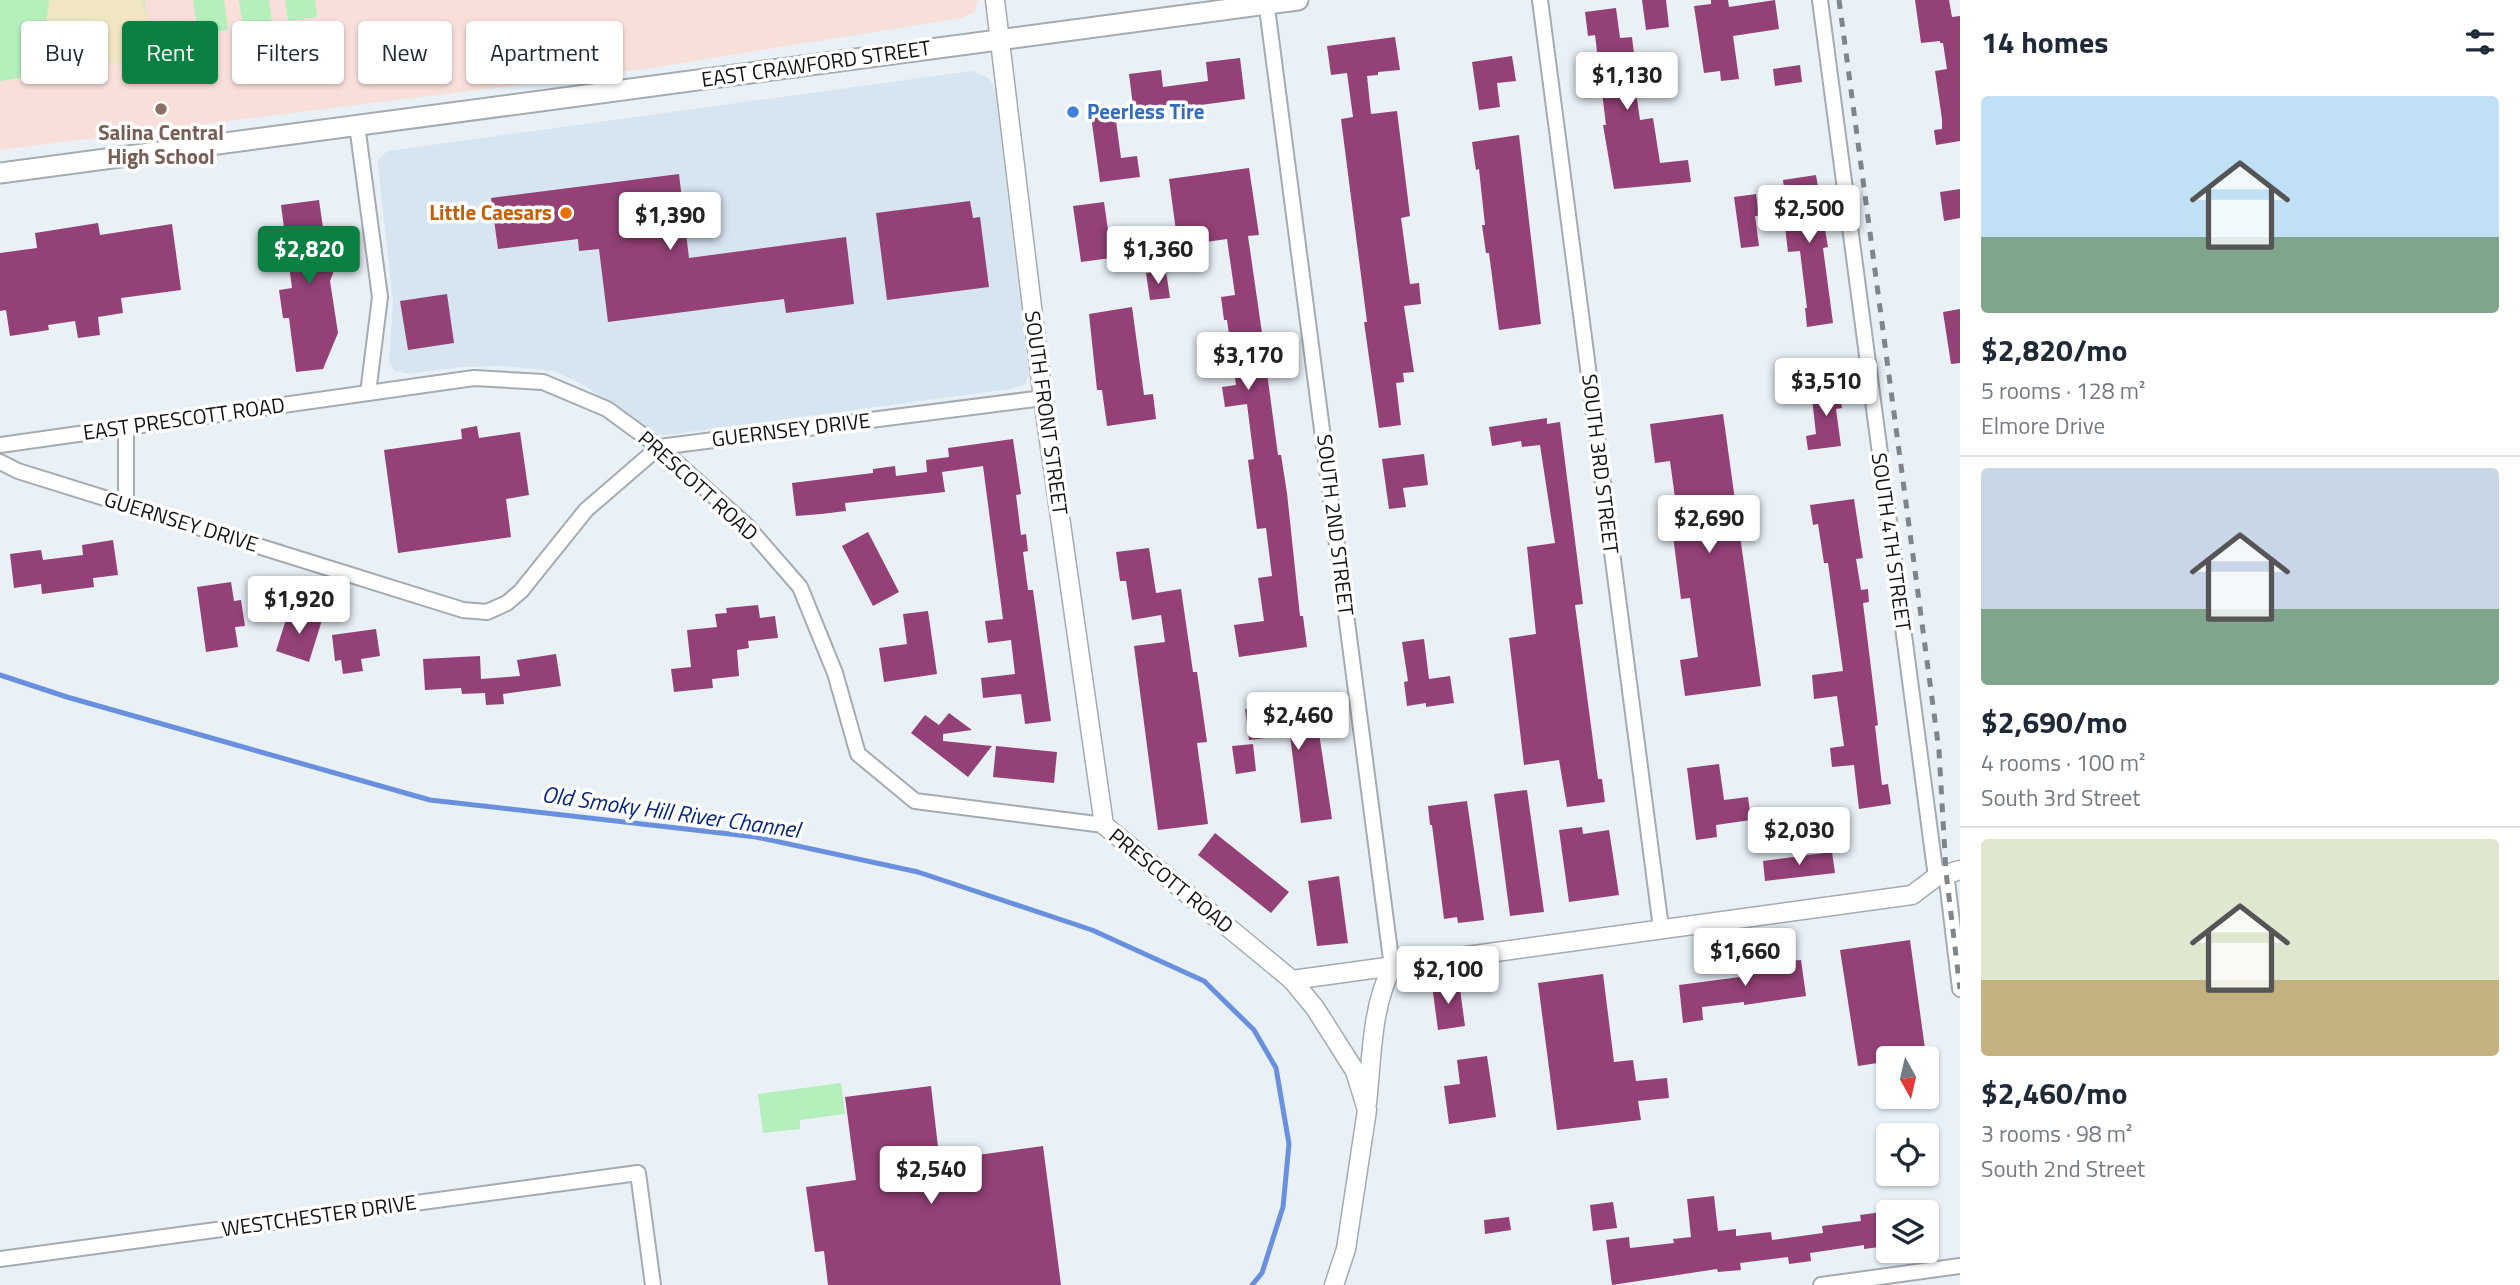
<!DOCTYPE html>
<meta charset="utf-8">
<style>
:root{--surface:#fff;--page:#f2f2f3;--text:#1f2937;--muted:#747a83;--line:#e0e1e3;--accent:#0b8043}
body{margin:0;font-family:"Titillium Web",sans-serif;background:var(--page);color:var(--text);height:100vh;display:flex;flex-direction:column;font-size:26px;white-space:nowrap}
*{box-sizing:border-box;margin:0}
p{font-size:23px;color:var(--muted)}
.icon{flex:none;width:38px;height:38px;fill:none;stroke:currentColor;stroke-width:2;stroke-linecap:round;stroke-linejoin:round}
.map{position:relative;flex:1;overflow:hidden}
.side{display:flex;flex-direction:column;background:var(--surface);width:560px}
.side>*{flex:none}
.hud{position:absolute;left:21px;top:21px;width:665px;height:63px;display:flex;gap:14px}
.needle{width:46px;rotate:172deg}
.buttons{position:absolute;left:1876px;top:1046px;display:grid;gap:14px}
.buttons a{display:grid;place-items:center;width:63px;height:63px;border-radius:7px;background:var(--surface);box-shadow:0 2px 5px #0004;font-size:35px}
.price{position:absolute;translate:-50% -60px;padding:0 16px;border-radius:7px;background:#fff;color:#222;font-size:23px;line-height:46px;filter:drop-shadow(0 2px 4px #0008)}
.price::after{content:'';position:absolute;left:50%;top:42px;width:21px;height:16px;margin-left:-10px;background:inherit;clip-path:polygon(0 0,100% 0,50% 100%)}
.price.selected{background:var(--accent);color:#fff}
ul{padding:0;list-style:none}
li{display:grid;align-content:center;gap:14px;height:371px;padding:0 21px}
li+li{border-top:2px solid var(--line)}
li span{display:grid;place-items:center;height:217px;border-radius:7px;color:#555}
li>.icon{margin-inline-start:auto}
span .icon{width:126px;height:126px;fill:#fffc;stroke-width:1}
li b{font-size:30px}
h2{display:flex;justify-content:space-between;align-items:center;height:84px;padding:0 21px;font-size:30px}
.pill{padding:0 24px;border-radius:7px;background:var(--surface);box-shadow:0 2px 5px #0004;font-size:24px;line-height:63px}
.pill.selected{background:var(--accent);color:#fff}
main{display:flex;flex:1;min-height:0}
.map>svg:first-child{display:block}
</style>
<main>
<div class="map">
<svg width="1960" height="1285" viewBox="0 0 1960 1285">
<rect width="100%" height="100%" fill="#e9f1f7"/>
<!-- built -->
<polygon fill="#d7e5f1" points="971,71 988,77 995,89 1029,375 1025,385 1010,389 667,435 652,433 584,385 553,371 502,366 460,367 409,374 395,371 389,362 393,301 378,167 378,160 387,151"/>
<!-- industrial -->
<polygon fill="#f9dfda" points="0,0 978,0 975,12 961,18 645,69 0,150"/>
<!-- green -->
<g fill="#b4efbc">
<polygon points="0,0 144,0 150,32 125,61 0,81"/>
<polygon points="193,0 224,0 228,30 198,34"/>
<polygon points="239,0 269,0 272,23 243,27"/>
<polygon points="285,0 315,0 317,17 288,21"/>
<polygon points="841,1083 845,1114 800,1120 800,1129 763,1133 758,1094"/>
</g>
<!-- sand -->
<polygon fill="#f0e6c1" points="49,0 143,0 150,32 125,61 91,66 53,46 46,25"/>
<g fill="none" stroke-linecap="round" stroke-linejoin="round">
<!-- stream -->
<polyline stroke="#698fdf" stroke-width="5" points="0,675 67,697 430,800 756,837 918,872 1092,930 1204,981 1254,1030 1276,1068 1289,1144 1283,1207 1262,1273 1252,1285"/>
</g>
<!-- building -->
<g fill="#934176">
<polygon points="1642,0 1666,0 1669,27 1646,30"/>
<polygon points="1711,0 1728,0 1729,7 1775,0 1779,29 1733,36 1739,79 1721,81 1720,71 1704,73 1694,6 1711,4"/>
<polygon points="1915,0 1949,0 1952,17 1960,16 1960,141 1936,145 1934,130 1942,129 1942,119 1935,71 1947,69 1943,43 1940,43 1940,41 1921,43"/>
<polygon points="1616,8 1620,38 1632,37 1636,71 1633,71 1640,120 1653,118 1660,163 1688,160 1691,182 1614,189 1603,125 1606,125 1595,35 1588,36 1585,12"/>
<polygon points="1395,37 1400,70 1378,72 1378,75 1367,76 1371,114 1397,111 1410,216 1401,218 1410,284 1419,283 1421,304 1404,306 1414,372 1403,373 1404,382 1396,383 1401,425 1379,428 1364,322 1367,322 1341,119 1353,117 1347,73 1331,75 1327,46"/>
<polygon points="1512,56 1516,81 1497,83 1500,107 1479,110 1472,62"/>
<polygon points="1240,58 1245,99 1134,114 1129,74 1161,70 1163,87 1208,81 1206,62"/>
<polygon points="1800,65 1802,82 1775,86 1773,69"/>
<polygon points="1114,106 1121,158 1137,156 1140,177 1100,182 1090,109"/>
<polygon points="1519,135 1541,324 1499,330 1489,253 1486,253 1482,225 1485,225 1479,169 1476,170 1472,142"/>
<polygon points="1249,168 1259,235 1248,236 1262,333 1269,332 1273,357 1265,358 1278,455 1281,455 1287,493 1300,616 1303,616 1307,647 1239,657 1234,625 1264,621 1258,578 1272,576 1266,528 1257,529 1248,460 1254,459 1247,404 1225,407 1222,387 1236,385 1227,320 1224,320 1221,297 1235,295 1227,239 1178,246 1169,179"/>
<polygon points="679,174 689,258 846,237 854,304 786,313 784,299 608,322 599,249 579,251 578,239 498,249 491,198"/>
<polygon points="1816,175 1828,247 1823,248 1833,323 1807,327 1805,308 1807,308 1800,251 1788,252 1785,227 1789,226 1783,180"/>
<polygon points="1960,189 1960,218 1944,221 1940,192"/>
<polygon points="1756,194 1759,216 1755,216 1759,246 1741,248 1734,197"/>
<polygon points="319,200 324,235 331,238 335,268 330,281 338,333 323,369 296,372 289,318 283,318 279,290 292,288 281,205"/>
<polygon points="970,201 973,218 980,217 989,287 887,300 876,213"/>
<polygon points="1104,202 1108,230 1114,229 1118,257 1081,262 1073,206"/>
<polygon points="98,223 100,235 172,224 181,290 121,298 123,313 98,317 100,335 78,338 75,321 48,325 49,330 10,336 6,310 0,311 0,253 37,248 35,233"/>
<polygon points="1166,271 1170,298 1150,300 1146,273"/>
<polygon points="447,294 454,343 408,350 400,301"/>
<polygon points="1132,307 1144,395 1153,394 1156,419 1107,426 1102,390 1097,390 1089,314"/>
<polygon points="1960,309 1960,363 1951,364 1943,312"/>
<polygon points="1839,383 1842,408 1836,409 1841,446 1808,450 1806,436 1816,434 1812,398 1819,397 1818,386"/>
<polygon points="1723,414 1761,686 1685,696 1680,660 1698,657 1690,598 1681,599 1672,528 1679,527 1670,461 1655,463 1650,424"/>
<polygon points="1547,418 1547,424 1560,422 1583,604 1575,605 1598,779 1602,779 1605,802 1567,807 1559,760 1524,765 1509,638 1536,634 1527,547 1555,543 1540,445 1522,447 1521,441 1492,446 1489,427"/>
<polygon points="477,426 479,438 520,432 529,495 506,499 511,537 398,553 384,450 462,439 461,429"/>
<polygon points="1013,439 1021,494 1016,495 1021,535 1026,534 1028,551 1023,552 1028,590 1033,590 1051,721 1025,724 1021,694 983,698 981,678 1015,674 1011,640 988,643 985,621 1003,619 983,466 942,472 945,492 845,503 846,511 821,514 796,516 792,483 873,473 873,469 895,466 896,476 927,472 926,460 949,457 948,448"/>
<polygon points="1424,454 1428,485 1403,488 1406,507 1389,509 1382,459"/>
<polygon points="1854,499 1863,558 1856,559 1861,590 1868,589 1869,602 1863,603 1878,725 1875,726 1882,785 1888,784 1891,804 1859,809 1854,765 1832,767 1830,748 1844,746 1837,696 1814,699 1812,675 1843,671 1828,563 1824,563 1818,524 1813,525 1810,505"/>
<polygon points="868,532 899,592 873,606 842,546"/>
<polygon points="113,540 118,575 93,578 94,587 42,594 41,584 14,588 10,554 41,550 43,560 83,555 82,545"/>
<polygon points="1149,548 1156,593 1181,589 1193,672 1197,672 1207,742 1197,743 1208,824 1158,830 1134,646 1165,642 1161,615 1132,620 1126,581 1120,581 1116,552"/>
<polygon points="231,582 234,601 241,600 245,626 235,627 238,647 206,652 197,587"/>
<polygon points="758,605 760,618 775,616 778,638 748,641 749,648 737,650 739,676 712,679 713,688 674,692 671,669 691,667 687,630 717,627 715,614 727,613 726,608"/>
<polygon points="289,610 322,620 309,662 276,651"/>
<polygon points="928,611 937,674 884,682 879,648 907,644 903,614"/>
<polygon points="376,629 380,656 361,659 363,671 343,674 341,660 335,661 332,635"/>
<polygon points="1424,639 1429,679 1450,676 1454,703 1426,707 1426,703 1407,706 1404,682 1408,681 1402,642"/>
<polygon points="556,654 561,686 503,694 504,704 486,705 485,693 462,694 461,688 425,690 423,659 480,656 481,679 520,676 517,660"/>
<polygon points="1314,700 1332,819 1301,823 1290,735 1249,740 1245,709"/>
<polygon points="949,713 972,730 943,734 943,741 992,746 968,777 911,733 925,715 939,725"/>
<polygon points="1253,744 1256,771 1236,774 1232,746"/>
<polygon points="996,746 1057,752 1054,783 993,777"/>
<polygon points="1719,764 1724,800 1748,797 1751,820 1716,825 1717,837 1696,840 1687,768"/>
<polygon points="1527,790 1544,912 1510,916 1494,794"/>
<polygon points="1467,801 1484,920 1458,923 1457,917 1444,919 1432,825 1430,825 1428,806"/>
<polygon points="1582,827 1583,834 1609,830 1619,895 1569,902 1559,830"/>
<polygon points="1215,833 1289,892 1271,913 1198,855"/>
<polygon points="1832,852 1835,873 1765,881 1763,861"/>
<polygon points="1339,876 1348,943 1317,946 1308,881"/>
<polygon points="1910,940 1926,1056 1884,1059 1884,1062 1858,1066 1840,950"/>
<polygon points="1801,960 1806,996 1744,1005 1744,1002 1702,1007 1703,1020 1683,1023 1679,985 1740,977 1739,964"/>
<polygon points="1603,974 1614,1062 1633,1060 1636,1081 1667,1078 1669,1098 1638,1101 1641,1120 1557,1130 1538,983"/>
<polygon points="1459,981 1465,1026 1438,1030 1432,985"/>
<polygon points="1487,1056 1496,1117 1449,1124 1444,1086 1460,1084 1457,1060"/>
<polygon points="931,1086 938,1147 946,1146 948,1159 1043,1146 1061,1285 828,1285 824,1251 815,1252 806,1187 856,1180 845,1097"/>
<polygon points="1714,1196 1718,1231 1736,1229 1736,1236 1771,1232 1772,1240 1823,1233 1822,1226 1861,1221 1860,1215 1882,1212 1887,1246 1864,1249 1864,1245 1810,1253 1811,1261 1789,1264 1788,1257 1740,1263 1741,1270 1718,1272 1717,1269 1612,1285 1606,1240 1629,1237 1630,1248 1674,1243 1673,1239 1691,1237 1687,1199"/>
<polygon points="1613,1202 1617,1228 1593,1231 1590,1205"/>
<polygon points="1509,1217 1511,1230 1485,1234 1484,1220"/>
</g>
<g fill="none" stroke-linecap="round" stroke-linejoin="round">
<defs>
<g id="minor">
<polyline points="1266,0 1392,967"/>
<polyline points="1540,0 1661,928"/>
<polyline points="1820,0 1936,877"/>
<polyline points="357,125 380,297 368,393"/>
<polyline points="126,426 126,505"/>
<polyline points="0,445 474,378 543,382 607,409 659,447 746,525 800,587 835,673 858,754 915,801 1104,825"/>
<polyline points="0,462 18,471 463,610 487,612 507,603 521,591 586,510 659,447 1043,398"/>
<polyline points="1946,872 1960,989"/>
<polyline points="0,1259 638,1173 653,1285"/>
<polyline points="1821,1285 1960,1266"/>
</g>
<g id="tertiary">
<polyline points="995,0 1043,398 1104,825 1292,980 1315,1008 1355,1071 1367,1110 1346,1249 1334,1285"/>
<polyline points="1292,980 1912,895 1936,877 1960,870"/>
<path d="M1367,1103C1372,1058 1371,1008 1392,967"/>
</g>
<polyline id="secondary" points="0,173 1298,0"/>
</defs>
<!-- minor casing -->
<use href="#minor" stroke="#a4abb1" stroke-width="18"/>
<!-- tertiary casing -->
<use href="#tertiary" stroke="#a4abb1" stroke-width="21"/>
<!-- secondary casing -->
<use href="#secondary" stroke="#a4abb1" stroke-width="23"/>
<!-- minor -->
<use href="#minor" stroke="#fff" stroke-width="14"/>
<!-- tertiary -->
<use href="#tertiary" stroke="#fff" stroke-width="18"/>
<!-- secondary -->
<use href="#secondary" stroke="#fff" stroke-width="19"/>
<!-- rail -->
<polyline stroke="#808589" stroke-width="5" stroke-dasharray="9 9" stroke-linecap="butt" points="1839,0 1939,751 1946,872 1960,989"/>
</g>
<!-- markers -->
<circle fill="#8d6e63" stroke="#fff" stroke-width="2.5" cx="161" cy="109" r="7"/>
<circle fill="#3f7fe0" stroke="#fff" stroke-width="2.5" cx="1073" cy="112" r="7"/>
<circle fill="#e8710a" stroke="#fff" stroke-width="2.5" cx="566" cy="213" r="7"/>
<g text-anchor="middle" stroke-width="7" stroke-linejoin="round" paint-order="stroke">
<!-- street labels -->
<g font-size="21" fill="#111315" stroke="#fff">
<text transform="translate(816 64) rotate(-8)" y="7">EAST CRAWFORD STREET</text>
<text transform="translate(1046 413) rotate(82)" y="7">SOUTH FRONT STREET</text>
<text transform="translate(184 419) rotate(-8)" y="7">EAST PRESCOTT ROAD</text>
<text transform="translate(791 430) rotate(-7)" y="7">GUERNSEY DRIVE</text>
<text transform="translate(1600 464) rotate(83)" y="7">SOUTH 3RD STREET</text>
<text transform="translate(698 486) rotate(42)" y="7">PRESCOTT ROAD</text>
<text transform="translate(181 522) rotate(17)" y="7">GUERNSEY DRIVE</text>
<text transform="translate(1335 525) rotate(83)" y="7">SOUTH 2ND STREET</text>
<text transform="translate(1891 542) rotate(82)" y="7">SOUTH 4TH STREET</text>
<text transform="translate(1171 881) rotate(39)" y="7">PRESCOTT ROAD</text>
<text transform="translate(319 1216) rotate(-8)" y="7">WESTCHESTER DRIVE</text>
</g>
<!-- shop labels -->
<g font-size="21" font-weight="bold" fill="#366cbe" stroke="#fff" text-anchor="start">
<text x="1087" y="119">Peerless Tire</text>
</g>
<!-- education labels -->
<g font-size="21" font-weight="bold" fill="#785e54" stroke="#fff">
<text x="161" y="140">Salina Central<tspan x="161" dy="24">High School</tspan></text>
</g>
<!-- food labels -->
<g font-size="21" font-weight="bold" fill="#c56008" stroke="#fff" text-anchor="end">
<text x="552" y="220">Little Caesars</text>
</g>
<!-- water labels -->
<g font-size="23" font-style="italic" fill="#052682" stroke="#fff">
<text transform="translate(671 812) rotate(8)" y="8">Old Smoky Hill River Channel</text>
</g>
</g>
</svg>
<div class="buttons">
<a><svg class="needle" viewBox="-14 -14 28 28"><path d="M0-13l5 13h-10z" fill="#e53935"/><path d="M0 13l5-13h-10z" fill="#747a83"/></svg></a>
<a><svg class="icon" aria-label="locate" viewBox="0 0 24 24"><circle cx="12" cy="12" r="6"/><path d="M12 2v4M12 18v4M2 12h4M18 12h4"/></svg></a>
<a><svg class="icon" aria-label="layers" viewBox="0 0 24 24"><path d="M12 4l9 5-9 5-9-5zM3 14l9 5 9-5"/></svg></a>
</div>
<b class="price" style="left:1627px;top:112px">$1,130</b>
<b class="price" style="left:1809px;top:245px">$2,500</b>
<b class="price" style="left:670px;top:252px">$1,390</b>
<b class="price selected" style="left:309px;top:286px">$2,820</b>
<b class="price" style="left:1158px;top:286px">$1,360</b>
<b class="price" style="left:1248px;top:392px">$3,170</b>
<b class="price" style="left:1826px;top:418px">$3,510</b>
<b class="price" style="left:1709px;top:555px">$2,690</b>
<b class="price" style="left:299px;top:636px">$1,920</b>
<b class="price" style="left:1298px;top:752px">$2,460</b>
<b class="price" style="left:1799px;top:867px">$2,030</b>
<b class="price" style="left:1745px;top:988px">$1,660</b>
<b class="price" style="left:1448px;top:1006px">$2,100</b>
<b class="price" style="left:931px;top:1206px">$2,540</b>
<div class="hud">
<a class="pill">Buy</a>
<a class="pill selected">Rent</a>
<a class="pill">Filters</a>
<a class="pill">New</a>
<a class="pill">Apartment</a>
</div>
</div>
<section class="side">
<h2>14 homes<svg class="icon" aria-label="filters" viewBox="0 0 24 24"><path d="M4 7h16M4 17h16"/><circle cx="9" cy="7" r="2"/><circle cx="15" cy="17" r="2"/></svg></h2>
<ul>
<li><span style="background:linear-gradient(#bfe0f5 65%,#7fa58c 0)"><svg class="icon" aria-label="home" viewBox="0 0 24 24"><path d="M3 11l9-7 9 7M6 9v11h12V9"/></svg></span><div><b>$2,820/mo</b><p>5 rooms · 128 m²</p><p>Elmore Drive</p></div></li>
<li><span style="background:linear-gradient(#c9d6e8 65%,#7fa58c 0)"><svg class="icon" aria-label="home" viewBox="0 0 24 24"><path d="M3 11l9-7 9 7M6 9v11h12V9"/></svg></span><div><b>$2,690/mo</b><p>4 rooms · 100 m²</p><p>South 3rd Street</p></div></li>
<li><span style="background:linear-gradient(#dfe7d0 65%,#c2b280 0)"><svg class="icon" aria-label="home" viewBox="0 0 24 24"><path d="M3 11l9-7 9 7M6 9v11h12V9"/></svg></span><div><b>$2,460/mo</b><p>3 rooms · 98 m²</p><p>South 2nd Street</p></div></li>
</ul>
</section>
</main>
